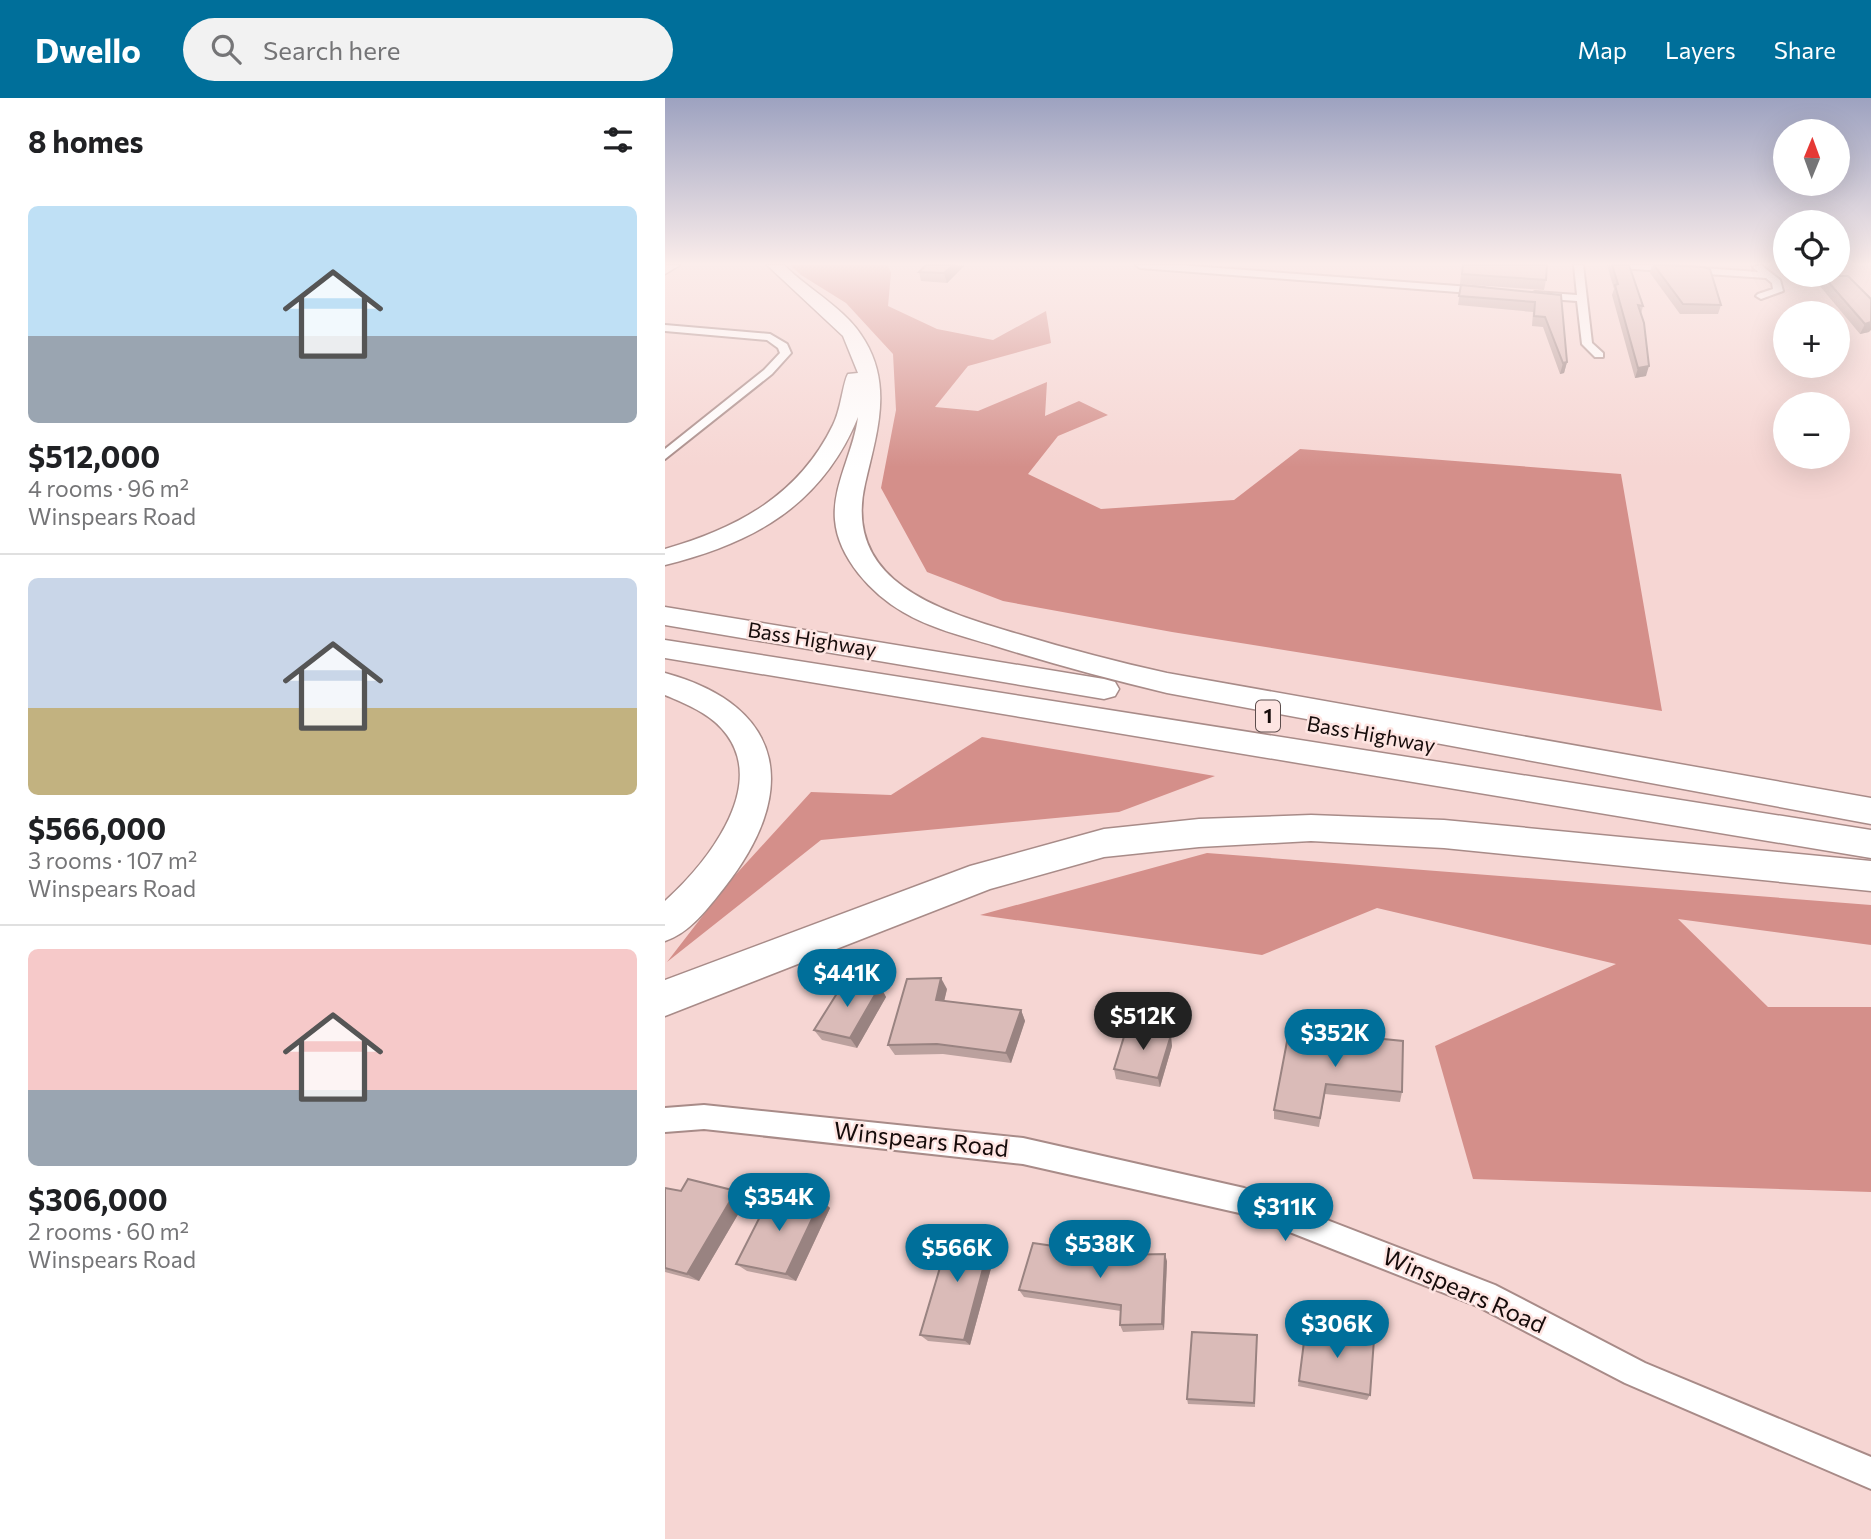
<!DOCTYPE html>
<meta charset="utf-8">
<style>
:root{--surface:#fff;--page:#f2f2f2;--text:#202124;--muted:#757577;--line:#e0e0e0;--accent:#006f9a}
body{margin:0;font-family:Commissioner,sans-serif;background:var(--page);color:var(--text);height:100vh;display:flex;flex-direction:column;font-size:26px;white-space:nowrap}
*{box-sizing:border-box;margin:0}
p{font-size:23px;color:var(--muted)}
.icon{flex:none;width:38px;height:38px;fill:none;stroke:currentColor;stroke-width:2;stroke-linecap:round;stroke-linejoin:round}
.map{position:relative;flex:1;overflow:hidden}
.side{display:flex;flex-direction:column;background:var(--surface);width:665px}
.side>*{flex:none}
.needle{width:46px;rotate:1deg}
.controls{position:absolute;left:1108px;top:21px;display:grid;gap:14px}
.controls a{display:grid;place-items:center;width:77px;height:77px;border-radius:50%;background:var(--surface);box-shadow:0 7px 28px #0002;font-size:35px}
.price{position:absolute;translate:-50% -60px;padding:0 16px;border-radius:24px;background:var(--accent);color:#fff;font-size:23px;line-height:46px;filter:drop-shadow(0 2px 4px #0008)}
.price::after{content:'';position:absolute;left:50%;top:42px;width:21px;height:16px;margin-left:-10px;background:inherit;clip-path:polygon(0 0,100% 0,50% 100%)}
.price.active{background:#222;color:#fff}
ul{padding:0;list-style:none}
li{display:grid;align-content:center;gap:14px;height:371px;padding:0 28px}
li+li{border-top:2px solid var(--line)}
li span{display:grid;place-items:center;height:217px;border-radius:10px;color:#555}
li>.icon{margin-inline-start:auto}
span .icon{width:126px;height:126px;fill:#fffc;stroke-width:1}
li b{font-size:30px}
h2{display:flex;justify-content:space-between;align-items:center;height:84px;padding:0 28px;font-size:30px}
header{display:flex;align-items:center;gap:42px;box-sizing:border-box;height:98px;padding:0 35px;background:var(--accent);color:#fff}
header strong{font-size:33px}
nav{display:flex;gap:38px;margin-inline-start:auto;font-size:24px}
.search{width:490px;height:63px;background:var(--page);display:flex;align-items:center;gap:18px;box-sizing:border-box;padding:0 24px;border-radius:38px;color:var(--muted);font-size:26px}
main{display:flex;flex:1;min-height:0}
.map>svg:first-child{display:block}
</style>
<header>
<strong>Dwello</strong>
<div class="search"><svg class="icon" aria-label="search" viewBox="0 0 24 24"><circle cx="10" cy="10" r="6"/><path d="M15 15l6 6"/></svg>Search here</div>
<nav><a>Map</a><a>Layers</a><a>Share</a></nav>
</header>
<main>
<section class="side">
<h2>8 homes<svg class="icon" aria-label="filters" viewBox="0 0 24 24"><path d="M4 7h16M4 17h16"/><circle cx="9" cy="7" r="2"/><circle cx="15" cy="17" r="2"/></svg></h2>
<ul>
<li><span style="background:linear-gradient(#bfe0f5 60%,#9aa5b1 0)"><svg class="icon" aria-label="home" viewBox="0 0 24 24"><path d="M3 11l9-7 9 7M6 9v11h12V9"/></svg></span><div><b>$512,000</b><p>4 rooms · 96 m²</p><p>Winspears Road</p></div></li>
<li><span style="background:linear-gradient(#c9d6e8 60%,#c2b280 0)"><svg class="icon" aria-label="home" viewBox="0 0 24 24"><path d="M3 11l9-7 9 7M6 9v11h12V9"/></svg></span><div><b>$566,000</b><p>3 rooms · 107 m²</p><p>Winspears Road</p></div></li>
<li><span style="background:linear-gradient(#f6c9c9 65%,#9aa5b1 0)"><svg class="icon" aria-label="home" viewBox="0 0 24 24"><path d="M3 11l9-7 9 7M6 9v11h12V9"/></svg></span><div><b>$306,000</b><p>2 rooms · 60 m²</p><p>Winspears Road</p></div></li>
</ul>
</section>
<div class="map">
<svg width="1206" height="1441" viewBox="0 0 1206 1441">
<rect width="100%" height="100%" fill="#f6d6d3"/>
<!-- forest -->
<g fill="#d48f8a">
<polygon points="125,167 223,167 226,175 223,208 272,231 328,242 381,213 386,245 303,268 270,309 313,313 382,284 380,318 414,303 443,317 393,338 363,376 436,411 569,402 635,351 956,376 997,613 507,534 338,503 262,474 216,390 231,312 228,256 181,205 136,177"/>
<polygon points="317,639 550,678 454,714 156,742 2,864 63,785 146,694 226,697"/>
<polygon points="542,755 1206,807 1206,847 1013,821 1103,909 1206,909 1206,1094 808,1081 770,948 951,866 712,810 597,857 315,817"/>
</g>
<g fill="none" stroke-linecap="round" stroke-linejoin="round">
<defs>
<g id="street">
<polygon points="471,167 513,167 819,190 824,193 819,196 475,170"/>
<polygon points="909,167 918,167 927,245 938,255 938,259 930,259 917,246 912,203 870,200 865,197 870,194 912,197"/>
<polygon points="951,167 997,167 1093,174 1088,169 1096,167 1115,182 1118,193 1096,201 1091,198 1093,196 1108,191 1107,185 1101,180 955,170"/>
<polygon points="0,227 105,236 122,246 126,255 107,276 0,361 0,351 99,272 115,255 113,250 102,242 0,233"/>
<polygon points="39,1007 358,1040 579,1090 830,1187 980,1265 1206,1359 1206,1391 960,1285 812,1208 579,1116 358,1066 39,1031 0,1034 0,1010"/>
</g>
<g id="highway">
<polygon points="0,167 15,167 0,176"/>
<path d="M102,167H119C145,193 182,211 200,243C228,290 211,337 200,386C177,486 280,514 353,536C403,551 452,564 502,575L1206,700V726L502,595C443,581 385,565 327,547C297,538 265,530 238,514C207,496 173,460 170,422C167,388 189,353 193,319C157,407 89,445 0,467V451C73,430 134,397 168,327C176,312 178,284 183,276L193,275L178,238Z"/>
<polygon points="0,509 439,581 450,584 454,591 450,598 439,601 0,527"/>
<polygon points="0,542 1206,732 1206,760 0,560"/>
<path d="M0,575C124,609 133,697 59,790C43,810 25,835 0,843V803C39,768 102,692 62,637C47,616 23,607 0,597Z"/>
<polygon points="646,717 779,722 1206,763 1206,793 779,750 646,743 534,749 439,759 325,791 0,918 0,882 305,768 439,731 534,721"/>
</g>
</defs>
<!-- street casing -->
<use href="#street" stroke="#a88b88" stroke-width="4"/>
<!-- highway casing -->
<use href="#highway" stroke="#a88b88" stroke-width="3"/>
<!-- street -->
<use href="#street" fill="#fff" fill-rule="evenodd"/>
<!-- highway -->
<use href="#highway" fill="#fff" fill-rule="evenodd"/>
</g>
<!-- wall -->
<g fill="#bba19e">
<polygon points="261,167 299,167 299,168 282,185 256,183 254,174"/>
<polygon points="797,167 881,182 879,192 795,186"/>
<polygon points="942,167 964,167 978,208 976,216 981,278 970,280 947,197 949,191"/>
<polygon points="987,167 1014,167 1056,207 1053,216 1015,216 985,175"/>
<polygon points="1172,167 1177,167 1174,174 1172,174"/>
<polygon points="1158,178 1183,178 1204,234 1195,236 1154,187"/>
<polygon points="796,187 896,197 902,264 899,275 895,276 878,229 867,228 868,214 793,207"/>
<polygon points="215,888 221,899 192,950 157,942 149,932"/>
<polygon points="282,891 279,903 356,912 360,923 346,965 278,956 230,957 223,947"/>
<polygon points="624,933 737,994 735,1004 660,996 654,1029 609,1021 609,1012"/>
<polygon points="507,948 495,989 451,981 449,971"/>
<polygon points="0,1090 16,1093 71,1093 82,1101 34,1183 0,1174"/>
<polygon points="156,1102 165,1110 131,1183 82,1173 71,1166"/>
<polygon points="334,1141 305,1247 263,1243 255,1237"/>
<polygon points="451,1157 502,1163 499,1232 458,1234 455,1227 456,1213 359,1199 354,1192"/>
<polygon points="641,1228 705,1297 702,1302 633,1288"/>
<polygon points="592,1243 590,1309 523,1306 522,1301"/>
</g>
<!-- shaded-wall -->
<g fill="#998381">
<polygon points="288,167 299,168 282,185 279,175"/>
<polygon points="1206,224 1206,232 1204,234 1195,236 1200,226"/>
<polygon points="902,264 899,275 895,276 898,265"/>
<polygon points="984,268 981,278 970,280 973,270"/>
<polygon points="276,880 282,891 277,912 271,902"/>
<polygon points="215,888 221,899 192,950 185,940"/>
<polygon points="356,912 360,923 346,965 341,955"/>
<polygon points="506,937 507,948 495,989 493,980"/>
<polygon points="71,1093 82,1101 34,1183 22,1176"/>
<polygon points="156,1102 165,1110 131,1183 121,1176"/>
<polygon points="328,1133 334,1141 305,1247 299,1242"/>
<polygon points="500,1156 502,1163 499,1232 497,1226"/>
</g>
<!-- building -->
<g fill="#dabbb8" stroke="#998381" stroke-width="2">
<polygon points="261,167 288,167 279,175 254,174"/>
<polygon points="798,167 882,167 881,182 797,176"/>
<polygon points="947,167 964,167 978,208 973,207 979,225 984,268 973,270 950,187 953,186"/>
<polygon points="989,167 1038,169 1045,171 1056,207 1018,206"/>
<polygon points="1158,178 1183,178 1206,201 1206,224 1200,226"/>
<polygon points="796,187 896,197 902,264 898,265 880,219 869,218 870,204 794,198"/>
<polygon points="276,880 271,902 356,912 341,955 272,946 223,947 242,881"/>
<polygon points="181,881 215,888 185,940 149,932"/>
<polygon points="462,929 506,937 493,980 449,971"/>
<polygon points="624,933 688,944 689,938 738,943 737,994 661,986 655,1020 609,1012"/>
<polygon points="23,1081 71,1093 22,1176 0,1170 0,1090 16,1093"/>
<polygon points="108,1093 156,1102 121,1176 71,1166"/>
<polygon points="287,1129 328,1133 299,1242 255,1237"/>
<polygon points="368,1145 451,1157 500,1156 497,1226 455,1227 456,1207 354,1192"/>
<polygon points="641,1228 709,1241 705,1297 634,1283"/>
<polygon points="527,1234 592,1237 589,1305 522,1301"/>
</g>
<!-- sky -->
<linearGradient id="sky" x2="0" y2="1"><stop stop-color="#9da2c0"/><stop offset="0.45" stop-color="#fbedeb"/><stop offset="1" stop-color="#fbedeb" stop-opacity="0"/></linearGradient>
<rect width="1206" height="369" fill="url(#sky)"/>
<g text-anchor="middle" stroke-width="5" stroke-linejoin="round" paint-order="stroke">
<!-- shield labels -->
<rect fill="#fee5e2" stroke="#5c4d4c" stroke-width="2" x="591" y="602.5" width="24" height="31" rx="5"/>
<g font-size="19" font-weight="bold" fill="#160c0b">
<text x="603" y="625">1</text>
</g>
<!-- street labels -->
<g font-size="21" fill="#160c0b" stroke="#fee5e2">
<text transform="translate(147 542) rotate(9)" y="7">Bass Highway</text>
<text transform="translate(706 637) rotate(10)" y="7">Bass Highway</text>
</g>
<!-- near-street labels -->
<g font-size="24" fill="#160c0b" stroke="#fee5e2">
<text transform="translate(256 1042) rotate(6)" y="8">Winspears Road</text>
<text transform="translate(799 1193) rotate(24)" y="8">Winspears Road</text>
</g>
</g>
</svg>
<div class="controls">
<a><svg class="needle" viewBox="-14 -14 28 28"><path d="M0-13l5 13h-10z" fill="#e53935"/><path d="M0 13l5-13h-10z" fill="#757577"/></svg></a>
<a><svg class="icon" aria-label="locate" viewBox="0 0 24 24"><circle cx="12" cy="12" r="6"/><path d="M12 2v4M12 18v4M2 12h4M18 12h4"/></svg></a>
<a>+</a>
<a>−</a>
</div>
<b class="price" style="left:182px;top:911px">$441K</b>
<b class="price active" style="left:478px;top:954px">$512K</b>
<b class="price" style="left:670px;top:971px">$352K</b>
<b class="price" style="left:114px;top:1135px">$354K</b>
<b class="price" style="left:620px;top:1145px">$311K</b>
<b class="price" style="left:435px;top:1182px">$538K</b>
<b class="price" style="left:292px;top:1186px">$566K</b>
<b class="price" style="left:672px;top:1262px">$306K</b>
</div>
</main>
